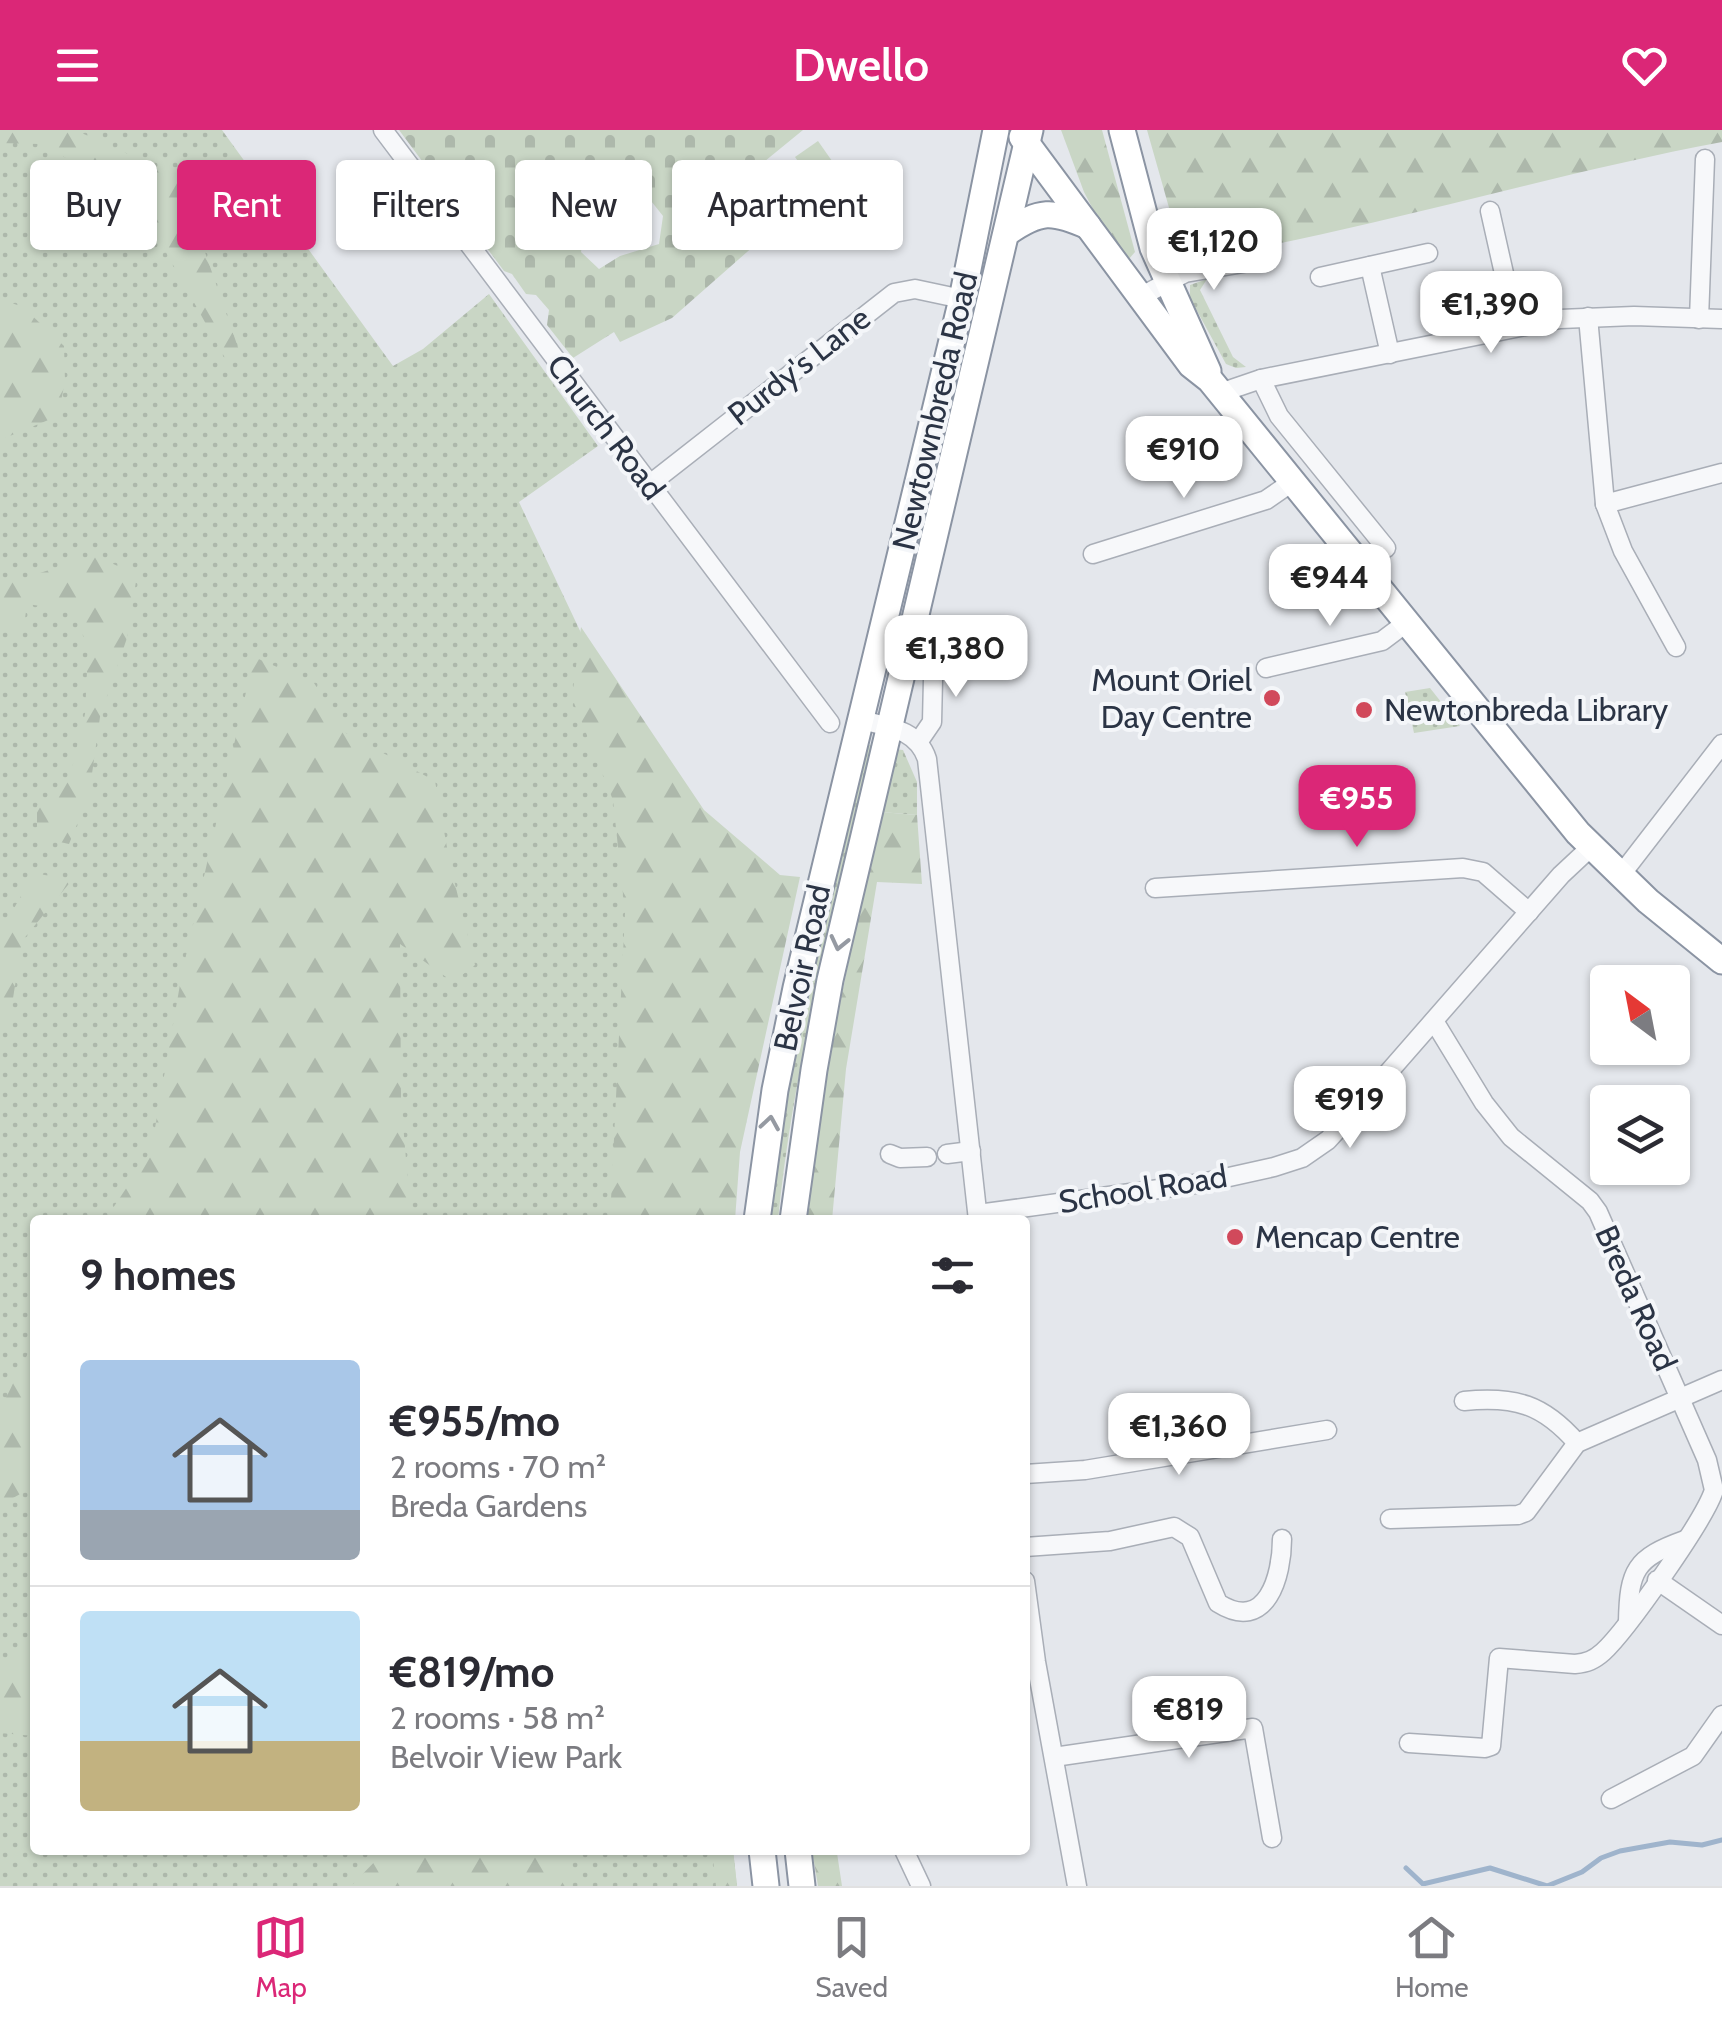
<!DOCTYPE html>
<meta charset="utf-8">
<style>
:root{--surface:#fff;--page:#f2f2f3;--text:#2b2b33;--muted:#7c7c81;--line:#e1e1e2;--accent:#db2777}
body{margin:0;font-family:Cabin,sans-serif;background:var(--page);color:var(--text);height:100vh;display:flex;flex-direction:column;font-size:38px;white-space:nowrap}
*{box-sizing:border-box;margin:0}
p{font-size:32px;color:var(--muted)}
.icon{flex:none;width:55px;height:55px;fill:none;stroke:currentColor;stroke-width:2;stroke-linecap:round;stroke-linejoin:round}
.map{position:relative;flex:1;overflow:hidden}
.sheet{position:absolute;left:30px;top:1085px;width:1000px;height:640px;display:flex;flex-direction:column;background:var(--surface);border-radius:10px;box-shadow:0 2px 8px #0004}
.sheet>*{flex:none}
.top-card{position:absolute;left:30px;top:30px;width:1000px;height:90px;display:flex;gap:20px}
.needle{width:65px;rotate:328deg}
.fabs{position:absolute;left:1590px;top:835px;display:grid;gap:20px}
.fabs a{display:grid;place-items:center;width:100px;height:100px;border-radius:10px;background:var(--surface);box-shadow:0 2px 8px #0004;font-size:50px}
.price{position:absolute;translate:-50% -85px;padding:0 22px;border-radius:20px;background:#fff;color:#222;font-size:32px;line-height:65px;filter:drop-shadow(0 2px 5px #0008)}
.price::after{content:'';position:absolute;left:50%;top:60px;width:30px;height:22px;margin-left:-15px;background:inherit;clip-path:polygon(0 0,100% 0,50% 100%)}
.price.active{background:var(--accent);color:#fff}
ul{padding:0;list-style:none}
li{display:flex;align-items:center;gap:30px;height:250px;padding:0 50px}
li+li{border-top:2px solid var(--line)}
li span{display:grid;place-items:center;flex:none;width:280px;height:200px;border-radius:10px;color:#555}
li>.icon{margin-inline-start:auto}
span .icon{width:120px;height:120px;fill:#fffc;stroke-width:1}
li b{font-size:42px}
h2{display:flex;justify-content:space-between;align-items:center;height:120px;padding:0 50px;font-size:42px}
.pill{padding:0 35px;border-radius:10px;background:var(--surface);box-shadow:0 2px 8px #0004;font-size:35px;line-height:90px}
.pill.active{background:var(--accent);color:#fff}
header{display:flex;justify-content:space-between;align-items:center;height:130px;padding:0 50px;background:var(--accent);color:#fff;font-size:45px;font-weight:600}
.tab-bar{display:flex;justify-content:space-around;align-items:center;height:140px;border-top:2px solid var(--line);background:var(--surface);font-size:28px;color:var(--muted)}
.tab-bar a{display:grid;justify-items:center;gap:5px}
.tab-bar .active{color:var(--accent)}
.map>svg:first-child{display:block}
</style>
<header><svg class="icon" aria-label="menu" viewBox="0 0 24 24"><path d="M4 6h16M4 12h16M4 18h16"/></svg>Dwello<svg class="icon" aria-label="heart" viewBox="0 0 24 24"><path d="M12 20l-8-8c-3-5 5-10 8-4 3-6 11-1 8 4z"/></svg></header>
<div class="map">
<svg width="1722" height="1756" viewBox="0 0 1722 1756">
<defs>
<pattern id="grass-dots" width="8" height="8" patternUnits="userSpaceOnUse" patternTransform="scale(2.5)"><rect width="8" height="8" fill="#c9d6c5"/><path d="M2 2h.1M6 6h.1" fill="none" stroke="#adb8ab" stroke-width="1.8" stroke-linecap="round"/></pattern>
<pattern id="forest-firs" width="22" height="20" patternUnits="userSpaceOnUse" patternTransform="scale(2.5)"><rect width="22" height="20" fill="#c9d6c5"/><path d="M5 1l3.5 6h-7zM16 11l3.5 6h-7z" fill="#adb8ab"/></pattern>
<pattern id="cemetery-stones" width="16" height="16" patternUnits="userSpaceOnUse" patternTransform="scale(2.5)"><rect width="16" height="16" fill="#c9d6c5"/><path d="M2 7V4a2 2 0 0 1 4 0v3zM10 15v-3a2 2 0 0 1 4 0v3z" fill="#adb8ab"/></pattern>
</defs>
<rect width="100%" height="100%" fill="#e4e7ec"/>
<!-- grass -->
<g fill="url(#grass-dots)">
<polygon points="0,0 222,0 393,236 423,219 489,164 598,316 519,372 646,640 661,1090 35,1090 35,1720 733,1720 737,1756 0,1756"/>
<polygon points="1207,149 1200,160 1233,227 1246,237 1236,238 1226,234 1190,168 1190,155"/>
<polygon points="1430,558 1460,596 1414,603 1405,562"/>
<path d="M868,615H873C837,773 794,929 778,1090H768L784,964Z"/>
<polygon points="894,619 903,620 917,652 917,685 881,682"/>
</g>
<!-- forest -->
<g fill="url(#forest-firs)">
<polygon points="0,0 75,0 179,47 242,229 225,228 158,108 81,36 40,14 0,13"/>
<polygon points="1061,0 1102,0 1135,122 1128,130 1118,127 1084,62"/>
<path d="M1147,0H1722V12C1604,34 1488,66 1371,93C1309,107 1247,123 1183,127Z"/>
<polygon points="0,169 23,177 64,216 65,251 58,286 0,310"/>
<polygon points="94,425 137,445 127,508 100,587 89,665 69,714 37,707 37,676 70,646 85,584 88,520 75,481 27,474 23,503 0,491 0,451 22,449"/>
<polygon points="581,497 704,680 780,745 800,747 740,1022 735,1090 610,1090 625,783 613,670 572,568"/>
<polygon points="254,527 314,553 346,603 435,651 450,734 475,835 453,852 400,814 401,969 411,1090 105,1090 151,1021 182,843"/>
<polygon points="881,682 917,685 922,754 877,752 846,939 832,1090 805,1090 826,937"/>
<polygon points="34,743 72,750 22,811 11,881 0,906 0,803"/>
<polygon points="35,1209 35,1356 0,1375 0,1280"/>
<polygon points="35,1512 35,1606 0,1603 0,1532"/>
<polygon points="386,1720 572,1720 572,1756 351,1756"/>
<polygon points="712,1720 733,1720 737,1756 716,1756"/>
<polygon points="812,1720 840,1720 837,1723 842,1756 818,1756"/>
</g>
<!-- cemetery -->
<path fill="url(#cemetery-stones)" fill-rule="evenodd" d="M399,0H803L748,45L780,93L672,188L620,212L614,202L573,228L547,195L549,180L536,165L526,164L512,144L504,141ZM640,57L663,86L659,114L620,126L599,139L581,122L585,97Z"/>
<!-- park -->
<g fill="#c9d6c5">
<polygon points="818,11 853,61 831,77 795,27"/>
<polygon points="787,33 823,82 801,98 765,49"/>
</g>
<g fill="none" stroke-linecap="round" stroke-linejoin="round">
<!-- stream -->
<polyline stroke="#9fb4cc" stroke-width="5" points="1406,1738 1423,1754 1490,1738 1547,1756 1582,1742 1601,1728 1620,1721 1670,1712 1702,1715 1722,1710"/>
<defs>
<g id="minor">
<polyline points="383,0 830,593"/>
<polyline points="1490,81 1516,197"/>
<polyline points="1370,136 1390,224"/>
<polyline points="1320,147 1428,123"/>
<polyline points="1138,168 1185,143 1249,132"/>
<polyline points="1588,187 1605,374 1623,421 1676,517"/>
<polyline points="1699,189 1705,29"/>
<polyline points="1261,249 1279,286 1386,418"/>
<polyline points="1220,263 1261,249 1560,189 1634,186 1722,189"/>
<polyline points="650,354 894,163 915,159 962,169"/>
<polyline points="1605,374 1722,343"/>
<polyline points="1093,424 1266,370 1292,352"/>
<polyline points="1266,538 1382,511 1406,493"/>
<path d="M861,590C888,597 917,599 927,629L978,1090"/>
<polyline points="919,611 932,592 934,507"/>
<polyline points="1620,746 1722,614"/>
<polyline points="1155,758 1463,738 1483,742 1529,782"/>
<polyline points="890,1024 900,1028 927,1027"/>
<polyline points="947,1024 971,1021"/>
<polyline points="978,1084 1202,1053 1274,1037 1302,1028 1328,1010 1359,976 1561,745 1591,717"/>
<path d="M1464,1271C1515,1266 1543,1274 1577,1313"/>
<polyline points="1025,1344 1085,1340 1327,1300"/>
<polyline points="1390,1389 1518,1385 1526,1382 1577,1313 1722,1250"/>
<path d="M1025,1417L1110,1411L1174,1397L1190,1407L1218,1473C1267,1504 1282,1445 1282,1409"/>
<polyline points="1657,1450 1722,1495"/>
<polyline points="1025,1451 1036,1532 1077,1756"/>
<path d="M1628,1492C1629,1440 1635,1428 1685,1410"/>
<path d="M1409,1613L1485,1618L1491,1616L1499,1528L1575,1534C1587,1533 1594,1530 1603,1522C1626,1501 1706,1388 1714,1360L1707,1330L1598,1082L1590,1071L1511,1007L1484,973L1434,891"/>
<polyline points="1054,1627 1253,1598 1272,1708"/>
<polyline points="1611,1669 1693,1626 1722,1585"/>
<polyline points="904,1720 921,1756"/>
</g>
<g id="highway">
<polyline points="1122,0 1153,118 1208,241"/>
<polyline points="1022,7 1191,235 1210,250 1578,703 1648,771 1722,831"/>
<path d="M1008,102C1040,80 1052,80 1088,96"/>
<polyline points="757,1090 775,960 796,858 962,169 996,0"/>
<polyline points="793,1090 814,940 830,850 1030,0"/>
<polyline points="762,1720 766,1756"/>
<polyline points="798,1720 802,1756"/>
</g>
</defs>
<!-- minor casing -->
<use href="#minor" stroke="#a9aeb7" stroke-width="21"/>
<!-- highway casing -->
<use href="#highway" stroke="#8b94a3" stroke-width="29"/>
<!-- minor -->
<use href="#minor" stroke="#f7f8fa" stroke-width="18"/>
<!-- highway -->
<use href="#highway" stroke="#fff" stroke-width="25"/>
</g>
<!-- one-way arrows -->
<defs><path id="oneway-chevron" d="M-2-3.5L2.5 0L-2 3.5" fill="none" stroke-width="1.6" stroke-linecap="round" stroke-linejoin="round" transform="scale(2.5)"/></defs>
<g stroke="#959aa2">
<use href="#oneway-chevron" transform="translate(839 813) rotate(103)"/>
<use href="#oneway-chevron" transform="translate(770 993) rotate(-81)"/>
</g>
<!-- markers -->
<g fill="#d1495b" stroke="#f4f6f9" stroke-width="4">
<circle cx="1272" cy="568" r="10"/>
<circle cx="1364" cy="580" r="10"/>
<circle cx="1235" cy="1107" r="10"/>
</g>
<g text-anchor="middle" stroke-width="8" stroke-linejoin="round" paint-order="stroke">
<!-- street labels -->
<g font-size="32" fill="#2b3445" stroke="#f4f6f9">
<text transform="translate(799 236) rotate(-38)" y="11">Purdy's Lane</text>
<text transform="translate(935 281) rotate(-77)" y="11">Newtownbreda Road</text>
<text transform="translate(606 297) rotate(53)" y="11">Church Road</text>
<text transform="translate(802 838) rotate(-78)" y="11">Belvoir Road</text>
<text transform="translate(1143 1059) rotate(-9)" y="11">School Road</text>
<text transform="translate(1636 1168) rotate(66)" y="11">Breda Road</text>
</g>
<!-- poi labels -->
<g font-size="32" fill="#2b3445" stroke="#f4f6f9" text-anchor="start">
<text x="1252" y="561" text-anchor="end">Mount Oriel<tspan x="1252" dy="37">Day Centre</tspan></text>
<text x="1384" y="591">Newtonbreda Library</text>
<text x="1255" y="1118">Mencap Centre</text>
</g>
</g>
</svg>
<div class="fabs">
<a><svg class="needle" viewBox="-14 -14 28 28"><path d="M0-13l5 13h-10z" fill="#e53935"/><path d="M0 13l5-13h-10z" fill="#7c7c81"/></svg></a>
<a><svg class="icon" aria-label="layers" viewBox="0 0 24 24"><path d="M12 4l9 5-9 5-9-5zM3 14l9 5 9-5"/></svg></a>
</div>
<b class="price" style="left:1214px;top:163px">€1,120</b>
<b class="price" style="left:1491px;top:226px">€1,390</b>
<b class="price" style="left:1184px;top:371px">€910</b>
<b class="price" style="left:1330px;top:499px">€944</b>
<b class="price" style="left:956px;top:570px">€1,380</b>
<b class="price active" style="left:1357px;top:720px">€955</b>
<b class="price" style="left:1350px;top:1021px">€919</b>
<b class="price" style="left:1179px;top:1348px">€1,360</b>
<b class="price" style="left:1189px;top:1631px">€819</b>
<div class="top-card">
<a class="pill">Buy</a>
<a class="pill active">Rent</a>
<a class="pill">Filters</a>
<a class="pill">New</a>
<a class="pill">Apartment</a>
</div>
<section class="sheet">
<h2>9 homes<svg class="icon" aria-label="filters" viewBox="0 0 24 24"><path d="M4 7h16M4 17h16"/><circle cx="9" cy="7" r="2"/><circle cx="15" cy="17" r="2"/></svg></h2>
<ul>
<li><span style="background:linear-gradient(#a9c7e8 75%,#9aa5b1 0)"><svg class="icon" aria-label="home" viewBox="0 0 24 24"><path d="M3 11l9-7 9 7M6 9v11h12V9"/></svg></span><div><b>€955/mo</b><p>2 rooms · 70 m²</p><p>Breda Gardens</p></div></li>
<li><span style="background:linear-gradient(#bfe0f5 65%,#c2b280 0)"><svg class="icon" aria-label="home" viewBox="0 0 24 24"><path d="M3 11l9-7 9 7M6 9v11h12V9"/></svg></span><div><b>€819/mo</b><p>2 rooms · 58 m²</p><p>Belvoir View Park</p></div></li>
</ul>
</section>
</div>
<nav class="tab-bar">
<a class="active"><svg class="icon" aria-label="map" viewBox="0 0 24 24"><path d="M3 6l6-2 6 2 6-2v14l-6 2-6-2-6 2zM9 4v14M15 6v14"/></svg>Map</a>
<a><svg class="icon" aria-label="saved" viewBox="0 0 24 24"><path d="M7 4h10v16l-5-4-5 4z"/></svg>Saved</a>
<a><svg class="icon" aria-label="home" viewBox="0 0 24 24"><path d="M3 11l9-7 9 7M6 9v11h12V9"/></svg>Home</a>
</nav>
